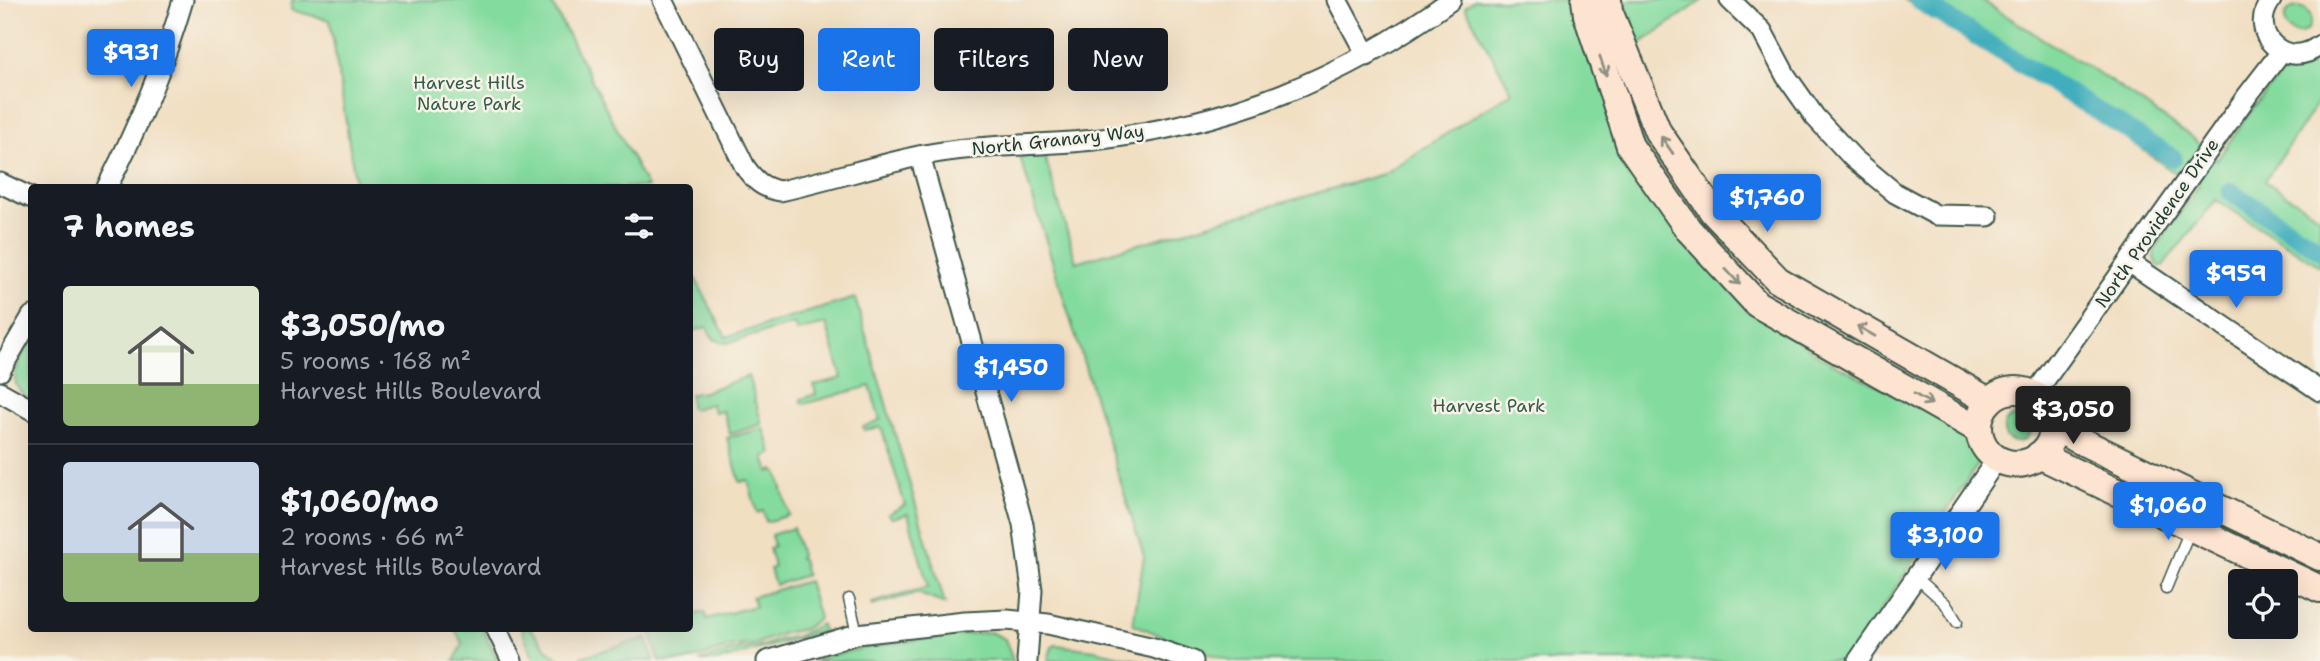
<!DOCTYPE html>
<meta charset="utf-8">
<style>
:root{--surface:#171b24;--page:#242831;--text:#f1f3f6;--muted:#9ea1a6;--line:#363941;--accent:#1a73e8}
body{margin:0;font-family:"Shantell Sans",sans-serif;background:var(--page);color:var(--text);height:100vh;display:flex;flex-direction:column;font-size:26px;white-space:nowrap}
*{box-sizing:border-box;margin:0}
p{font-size:23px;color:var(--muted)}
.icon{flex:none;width:38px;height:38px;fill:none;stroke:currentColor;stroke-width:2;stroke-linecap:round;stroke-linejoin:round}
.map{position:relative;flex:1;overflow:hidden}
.panel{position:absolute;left:28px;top:184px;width:665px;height:448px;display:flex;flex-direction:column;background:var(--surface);border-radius:7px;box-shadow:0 7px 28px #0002}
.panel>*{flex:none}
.top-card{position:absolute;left:714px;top:28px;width:665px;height:63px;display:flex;gap:14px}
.tools{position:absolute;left:2228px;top:569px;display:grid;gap:14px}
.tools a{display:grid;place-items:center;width:70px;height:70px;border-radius:7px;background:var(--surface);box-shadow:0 7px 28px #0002;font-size:35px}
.price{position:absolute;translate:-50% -60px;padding:0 16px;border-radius:7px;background:var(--accent);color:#fff;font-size:23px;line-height:46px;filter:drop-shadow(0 2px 4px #0008)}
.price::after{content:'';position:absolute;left:50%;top:42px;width:21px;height:16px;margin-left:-10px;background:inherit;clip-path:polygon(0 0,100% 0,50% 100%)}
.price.selected{background:#222;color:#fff}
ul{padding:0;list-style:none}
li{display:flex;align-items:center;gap:21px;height:175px;padding:0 35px}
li+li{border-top:2px solid var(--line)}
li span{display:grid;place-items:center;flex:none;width:196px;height:140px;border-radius:7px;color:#555}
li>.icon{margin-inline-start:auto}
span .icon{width:84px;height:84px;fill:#fffc;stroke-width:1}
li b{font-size:30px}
h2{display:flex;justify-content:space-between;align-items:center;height:84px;padding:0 35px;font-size:30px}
.pill{padding:0 24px;border-radius:7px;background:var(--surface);box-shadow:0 7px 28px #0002;font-size:24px;line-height:63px}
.pill.selected{background:var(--accent);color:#fff}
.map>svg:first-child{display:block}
</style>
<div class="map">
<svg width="2320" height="661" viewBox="0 0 2320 661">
<rect width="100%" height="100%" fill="#f7f3e8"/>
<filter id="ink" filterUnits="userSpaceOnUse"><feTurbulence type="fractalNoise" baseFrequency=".0143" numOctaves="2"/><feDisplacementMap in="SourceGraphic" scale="14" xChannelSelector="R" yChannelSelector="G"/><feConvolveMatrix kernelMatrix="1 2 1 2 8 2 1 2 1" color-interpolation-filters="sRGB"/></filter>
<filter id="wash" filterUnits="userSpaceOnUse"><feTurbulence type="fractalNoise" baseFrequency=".00686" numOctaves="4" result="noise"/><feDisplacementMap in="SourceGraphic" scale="28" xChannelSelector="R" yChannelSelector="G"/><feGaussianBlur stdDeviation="1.57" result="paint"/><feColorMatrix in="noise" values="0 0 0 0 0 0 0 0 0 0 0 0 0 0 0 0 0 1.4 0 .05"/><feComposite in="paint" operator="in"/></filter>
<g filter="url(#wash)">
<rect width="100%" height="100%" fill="#f1dfc2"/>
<!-- green -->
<g fill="#84db9e" stroke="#528c69" stroke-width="2">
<polygon points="292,0 550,0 647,187 356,187 330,20 291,10"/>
<polygon points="1475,0 1576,0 1590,63 1750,306 1820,357 1938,415 1970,439 1978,464 1847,661 1230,661 1181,644 1133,624 1144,557 1020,157 1043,150 1076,262 1383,174 1512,92 1465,7"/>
<polygon points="1625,0 1703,0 1635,47"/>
<path d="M1905,0H1981L2110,81L2193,138L2217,160C2234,136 2269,80 2293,66C2301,61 2311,60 2320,60V99L2265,181L2320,217V266L2216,200L2163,266H2158L2154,257L2155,250L2199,185L2169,169L2112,127Z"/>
<circle cx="2298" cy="20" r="13"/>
<path d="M690,268L726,337L855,298L945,604L917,593L872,606V603L928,587L908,514L892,518L888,514L905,505L881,427L864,430L863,427L880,420L870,386L804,404L801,402V399L816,394L814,385L842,378L826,324L797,331L794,324L727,343C714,341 712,339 707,327L690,332Z"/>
<path d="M31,339V399C1,385 21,358 31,339Z"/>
<polygon points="748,376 755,398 754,402 756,403 762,424 730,434 723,411 714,412 711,404 693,409 690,407 690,394 704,392"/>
<circle cx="2017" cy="429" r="13"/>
<polygon points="764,428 772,454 764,457 769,472 774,470 778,474 789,515 766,522 763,511 757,513 748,480 740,482 727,438"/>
<polygon points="793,528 801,555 799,558 802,559 806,575 775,585 770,569 774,567 769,548 774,546 771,535"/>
<polygon points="808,581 819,618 804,629 784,633 755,644 734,646 686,661 661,661 658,658 650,628 690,628 690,616 704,612 707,619 755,606 752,597"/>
<polygon points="821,624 823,631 718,661 699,661 734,650 763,646 777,640 798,636"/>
<polygon points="454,628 483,628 498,661 454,661 463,644"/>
<polygon points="521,628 530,628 551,653 564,661 535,661"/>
<path d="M990,632L1005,639L1013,661H812C870,643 930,638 990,632Z"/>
<polygon points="646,638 654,661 578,661 581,657"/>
<polygon points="1056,645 1095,650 1141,661 1048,660 1052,647"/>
</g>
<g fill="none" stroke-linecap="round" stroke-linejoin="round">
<!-- canal -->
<g stroke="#3faebc" stroke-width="19">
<polyline points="1918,0 2173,158"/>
<polyline points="2231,192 2320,250"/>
</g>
</g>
</g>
<g filter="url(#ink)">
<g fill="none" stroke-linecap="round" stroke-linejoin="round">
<defs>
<g id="lane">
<polyline points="1917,578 1945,603 1957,622"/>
<polyline points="2166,588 2202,501"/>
<polyline points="849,599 857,634"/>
</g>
<g id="street">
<path d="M663,0L745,167C755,181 763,188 780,191C827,181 873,166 919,156C976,144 1036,146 1094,140C1230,124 1341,80 1451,0"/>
<polyline points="1337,0 1367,56"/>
<polyline points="1730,0 1762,31 1786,76 1815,117 1853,158 1895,193 1936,215 1988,216"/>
<path d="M2271,0C2246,34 2287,72 2320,45"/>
<polyline points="920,156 1023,524 1032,590 1027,661"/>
<polyline points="0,183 32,198"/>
<path d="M107,187C138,127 164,65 183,0"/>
<polyline points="2129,262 2320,391"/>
<polyline points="0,371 32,316"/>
<polyline points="0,392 32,410"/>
<polyline points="2034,395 2247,96 2281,52"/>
<polyline points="496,628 512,661"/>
<polyline points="767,661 857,634 965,622 1007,620 1048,624 1154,648 1193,661"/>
<polyline points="1858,661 1997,459"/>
</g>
<g id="secondary">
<polyline points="1585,0 1587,15 1630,146 1688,229 1757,304 1979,430"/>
<polyline points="1608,0 1609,11 1658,132 1713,212 1778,280 1989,401"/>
<circle cx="2016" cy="427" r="37"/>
<polyline points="2052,427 2320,557"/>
<polyline points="2039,455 2320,589"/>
</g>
</defs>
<!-- lane casing -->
<use href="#lane" stroke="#3e5549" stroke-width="13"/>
<!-- street casing -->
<use href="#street" stroke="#3e5549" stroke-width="23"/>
<!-- secondary casing -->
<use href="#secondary" stroke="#3e5549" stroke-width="30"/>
<!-- lane -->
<use href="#lane" stroke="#fff" stroke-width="10"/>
<!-- street -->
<use href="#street" stroke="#fff" stroke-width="19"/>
<!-- secondary -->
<use href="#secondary" stroke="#fde4d1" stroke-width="26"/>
</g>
<!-- one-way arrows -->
<defs><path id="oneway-shaft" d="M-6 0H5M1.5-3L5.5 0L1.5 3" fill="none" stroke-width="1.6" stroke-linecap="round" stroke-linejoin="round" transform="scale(1.75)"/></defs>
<g stroke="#8e9082">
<use href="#oneway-shaft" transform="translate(1603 66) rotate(72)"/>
<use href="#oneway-shaft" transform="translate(1667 145) rotate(-125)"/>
<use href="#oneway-shaft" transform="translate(1733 277) rotate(47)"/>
<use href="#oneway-shaft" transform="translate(1866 331) rotate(-150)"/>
<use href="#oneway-shaft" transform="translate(1923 399) rotate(30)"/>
</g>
</g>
<g text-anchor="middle" stroke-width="5" stroke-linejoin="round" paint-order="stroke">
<!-- park labels -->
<g font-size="18" fill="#335d49" stroke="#f7f3e8">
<text x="469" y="89">Harvest Hills<tspan x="469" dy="21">Nature Park</tspan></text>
<text x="1489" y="412">Harvest Park</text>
</g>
<!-- street labels -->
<g font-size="18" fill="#1f3d34" stroke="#f7f3e8">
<text transform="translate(1058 140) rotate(-6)" y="6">North Granary Way</text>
<text transform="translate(2157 223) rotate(-55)" y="6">North Providence Drive</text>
</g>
</g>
</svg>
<div class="tools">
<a><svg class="icon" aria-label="locate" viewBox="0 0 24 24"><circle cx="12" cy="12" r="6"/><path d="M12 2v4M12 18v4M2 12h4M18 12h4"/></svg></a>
</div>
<b class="price" style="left:131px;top:89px">$931</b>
<b class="price" style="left:1767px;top:234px">$1,760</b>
<b class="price" style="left:2236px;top:310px">$959</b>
<b class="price" style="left:1011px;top:404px">$1,450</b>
<b class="price selected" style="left:2073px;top:446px">$3,050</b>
<b class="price" style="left:2168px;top:542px">$1,060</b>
<b class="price" style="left:1945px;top:572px">$3,100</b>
<div class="top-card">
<a class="pill">Buy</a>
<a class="pill selected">Rent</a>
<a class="pill">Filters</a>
<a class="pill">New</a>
</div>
<section class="panel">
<h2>7 homes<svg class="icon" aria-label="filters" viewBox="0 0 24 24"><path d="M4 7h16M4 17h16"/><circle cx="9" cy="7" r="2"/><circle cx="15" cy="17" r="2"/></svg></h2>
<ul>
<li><span style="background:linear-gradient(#dfe7d0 70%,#8fb573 0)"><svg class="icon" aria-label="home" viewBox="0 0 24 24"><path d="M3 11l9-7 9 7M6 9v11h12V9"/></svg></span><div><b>$3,050/mo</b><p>5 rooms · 168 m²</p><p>Harvest Hills Boulevard</p></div></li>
<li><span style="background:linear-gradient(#c9d6e8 65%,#8fb573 0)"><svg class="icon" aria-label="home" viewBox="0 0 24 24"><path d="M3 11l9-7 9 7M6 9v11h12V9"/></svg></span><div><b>$1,060/mo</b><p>2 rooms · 66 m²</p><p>Harvest Hills Boulevard</p></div></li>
</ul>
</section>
</div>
